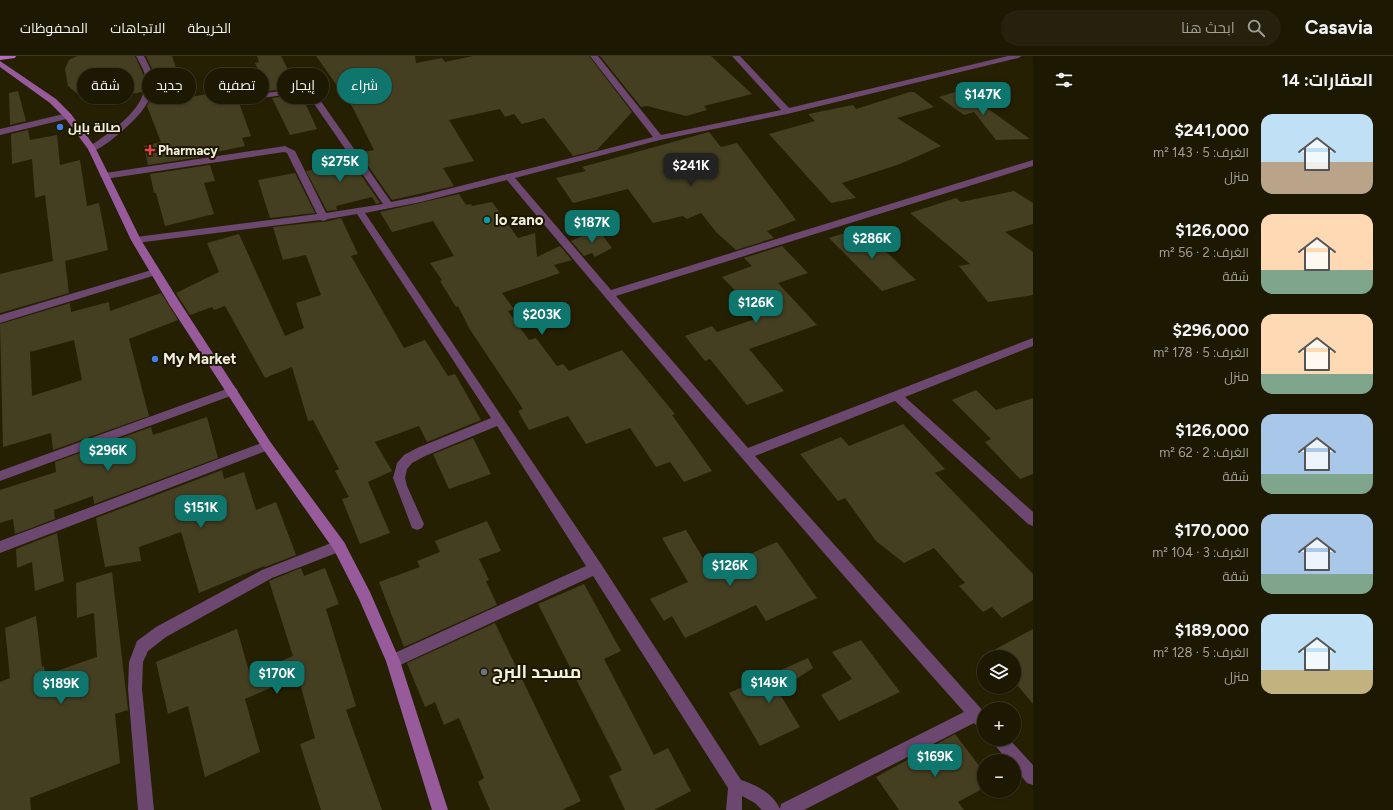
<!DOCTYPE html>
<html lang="ar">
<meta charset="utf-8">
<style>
:root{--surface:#1c1802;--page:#25210c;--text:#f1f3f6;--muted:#a0a099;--line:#3a3724;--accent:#0f766e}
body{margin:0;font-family:Figtree,Cairo,sans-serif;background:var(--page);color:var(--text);direction:rtl;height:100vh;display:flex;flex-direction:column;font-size:15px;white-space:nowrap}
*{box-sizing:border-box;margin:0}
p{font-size:13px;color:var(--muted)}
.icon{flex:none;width:22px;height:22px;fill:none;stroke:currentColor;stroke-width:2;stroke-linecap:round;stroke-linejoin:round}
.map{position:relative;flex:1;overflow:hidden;direction:ltr}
.details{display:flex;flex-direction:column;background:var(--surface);width:360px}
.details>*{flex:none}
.banner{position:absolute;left:12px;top:12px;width:380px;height:36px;direction:rtl;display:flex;gap:8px}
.controls{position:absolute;left:977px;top:594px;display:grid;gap:8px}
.controls a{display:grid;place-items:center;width:44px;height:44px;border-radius:50%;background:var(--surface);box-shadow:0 1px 3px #0004,0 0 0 1px var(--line);font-size:20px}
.price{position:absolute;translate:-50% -34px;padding:0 9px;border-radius:8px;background:var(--accent);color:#fff;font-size:13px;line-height:26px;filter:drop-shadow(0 1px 2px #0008)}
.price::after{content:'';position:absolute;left:50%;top:24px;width:12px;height:9px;margin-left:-6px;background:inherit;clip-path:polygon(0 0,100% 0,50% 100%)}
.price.selected{background:#222;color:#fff}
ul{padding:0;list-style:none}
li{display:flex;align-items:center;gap:12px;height:100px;padding:0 20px}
li span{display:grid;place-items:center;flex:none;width:112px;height:80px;border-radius:12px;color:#555}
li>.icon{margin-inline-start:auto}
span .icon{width:48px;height:48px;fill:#fffc;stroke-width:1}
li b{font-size:17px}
h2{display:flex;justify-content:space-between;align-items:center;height:48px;padding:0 20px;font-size:17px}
.pill{padding:0 14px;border-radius:18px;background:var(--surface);box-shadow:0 1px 3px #0004,0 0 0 1px var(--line);font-size:14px;line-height:36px}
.pill.selected{background:var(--accent);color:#fff}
header{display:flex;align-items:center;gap:24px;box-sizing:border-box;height:56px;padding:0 20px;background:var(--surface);border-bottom:1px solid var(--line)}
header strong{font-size:19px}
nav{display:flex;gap:22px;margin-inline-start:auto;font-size:14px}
.search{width:280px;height:36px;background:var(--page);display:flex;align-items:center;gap:10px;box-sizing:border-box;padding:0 14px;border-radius:22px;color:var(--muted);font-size:15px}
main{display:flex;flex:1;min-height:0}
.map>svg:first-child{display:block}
</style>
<header>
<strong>Casavia</strong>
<div class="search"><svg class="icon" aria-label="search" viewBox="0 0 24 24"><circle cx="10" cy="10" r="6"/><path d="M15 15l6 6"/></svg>ابحث هنا</div>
<nav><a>الخريطة</a><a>الاتجاهات</a><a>المحفوظات</a></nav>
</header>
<main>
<section class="details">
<h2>العقارات: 14<svg class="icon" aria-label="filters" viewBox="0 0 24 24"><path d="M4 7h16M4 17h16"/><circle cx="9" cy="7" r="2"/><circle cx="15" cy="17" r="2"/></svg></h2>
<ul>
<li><span style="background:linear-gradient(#bfe0f5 60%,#b9a48a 0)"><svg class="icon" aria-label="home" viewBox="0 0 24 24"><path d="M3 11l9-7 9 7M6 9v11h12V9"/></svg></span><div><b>$241,000</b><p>الغرف: 5 · 143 m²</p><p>منزل</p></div></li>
<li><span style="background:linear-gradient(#ffd9b3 70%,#7fa58c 0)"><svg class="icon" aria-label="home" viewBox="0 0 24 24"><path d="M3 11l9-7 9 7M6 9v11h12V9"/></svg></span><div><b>$126,000</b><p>الغرف: 2 · 56 m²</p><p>شقة</p></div></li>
<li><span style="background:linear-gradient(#ffd9b3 75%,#7fa58c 0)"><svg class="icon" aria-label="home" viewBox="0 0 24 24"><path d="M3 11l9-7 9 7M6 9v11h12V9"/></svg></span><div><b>$296,000</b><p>الغرف: 5 · 178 m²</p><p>منزل</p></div></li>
<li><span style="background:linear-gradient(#a9c7e8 75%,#7fa58c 0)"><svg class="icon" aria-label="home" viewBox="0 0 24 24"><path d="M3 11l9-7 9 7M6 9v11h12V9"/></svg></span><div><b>$126,000</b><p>الغرف: 2 · 62 m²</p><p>شقة</p></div></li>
<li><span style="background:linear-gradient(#a9c7e8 75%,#7fa58c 0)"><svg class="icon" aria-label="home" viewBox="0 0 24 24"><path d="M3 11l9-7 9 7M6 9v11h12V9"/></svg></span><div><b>$170,000</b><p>الغرف: 3 · 104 m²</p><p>شقة</p></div></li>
<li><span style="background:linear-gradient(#bfe0f5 70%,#c2b280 0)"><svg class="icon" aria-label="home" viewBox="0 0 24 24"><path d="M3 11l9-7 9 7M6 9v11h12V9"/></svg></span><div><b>$189,000</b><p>الغرف: 5 · 128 m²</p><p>منزل</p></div></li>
</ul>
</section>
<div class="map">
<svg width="1033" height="754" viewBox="0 0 1033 754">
<rect width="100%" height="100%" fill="#262003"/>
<!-- building -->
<g fill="#453f22" fill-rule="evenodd">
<polygon points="77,0 135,0 144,20 142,36 87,46 68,30 65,13 69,4"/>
<polygon points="146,0 172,0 186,42 234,33 251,80 242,82 245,90 207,98 207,100 148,109 144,90 161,86 147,50 153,39 155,28 153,15"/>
<polygon points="257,0 281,0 297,31 269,35 255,7 259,6"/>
<polygon points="316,0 415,0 416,7 442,2 445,6 473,0 589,0 632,56 597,94 573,100 544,62 522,68 514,58 505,61 500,53 449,64 474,105 443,112 454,130 392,144 359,97 374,94 353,52"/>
<polygon points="600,0 711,0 752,38 704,50 707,54 686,60 647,50 641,51"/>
<polygon points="961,34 987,52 1030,83 996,84 974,56 964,59 939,41"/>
<polygon points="18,35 26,65 10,69 9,37"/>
<polygon points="910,36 914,36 934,51 897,62 941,90 900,108 842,127 856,142 831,147 769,78 815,65 808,58 853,49 856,53"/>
<polygon points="301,38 317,73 290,79 272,42"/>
<polygon points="28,74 30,84 57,79 60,109 80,104 87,150 99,147 108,194 65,205 69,237 0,257 0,218 53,205 45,139 35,142 32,103 12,108 11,78"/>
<polygon points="709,76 721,91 737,87 796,164 767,175 774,182 736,194 717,177 701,157 687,163 683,160 653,167 628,133 573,147 556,122 586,115 582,111"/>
<polygon points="348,100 380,147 376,148 372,141 336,150 337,154 327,155 306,115 322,112 319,107"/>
<polygon points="210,109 215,125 204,127 214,158 165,170 156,137 154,137 150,118"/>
<polygon points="295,117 315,157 270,162 258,124"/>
<polygon points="1014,135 1033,147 1033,168 1005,176 1033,196 1033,239 988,246 959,210 970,208 910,157 956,142 961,146"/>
<polygon points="459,138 466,149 471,148 472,150 492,146 518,182 535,177 537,201 560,190 572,204 554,209 560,217 502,237 514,253 508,255 529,284 536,282 557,310 563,308 569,315 622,294 675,358 672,359 712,415 684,426 670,406 656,411 630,372 586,388 568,360 529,374 518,355 523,353 469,272 458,250 456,251 440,225 442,224 430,207 454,200 433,165 392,176 380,156"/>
<polygon points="341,162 358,198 351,200 404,292 425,284 448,320 455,318 481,364 427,386 419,370 375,386 392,415 368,426 390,477 360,488 342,443 349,441 335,415 339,413 313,364 308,365 292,311 265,322 225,250 214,254 212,251 190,259 176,237 219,216 207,187 239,178 285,280 304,272 296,247 321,239 306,199 283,204 273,171 320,166 325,166"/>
<polygon points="861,172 916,224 882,235 829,182"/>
<polygon points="598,173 612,192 595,201 592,197 584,200 571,185"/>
<polygon points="782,190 808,217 778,227 817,269 749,293 784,335 747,349 710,303 705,305 685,280 712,270 717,276 761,261 722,221 752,210 744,202"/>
<path d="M161,237L178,264L129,283L149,360L53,394L51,377L3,391L0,268L70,247L71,256L109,246L110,255ZM74,284L82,324L32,340L30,296Z"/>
<polygon points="976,334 996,354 1033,342 1033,418 1020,423 985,386 991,383 952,344"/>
<polygon points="207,361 218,402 94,448 93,440 54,454 55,463 15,478 13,463 0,467 0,434 56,416 55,406 151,371 153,379"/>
<polygon points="903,368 945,413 935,417 1033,518 1033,544 1002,562 992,551 983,556 959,530 965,527 934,492 904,507 876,485 845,442 838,445 800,398 841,381 849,390"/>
<polygon points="473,382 491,418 449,433 433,398"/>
<polygon points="222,414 224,423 244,416 256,454 276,446 296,499 265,511 264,510 199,537 181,476 139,491 141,505 105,511 96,462"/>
<polygon points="487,465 501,495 479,503 489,524 486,525 497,549 404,591 379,526 420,511 417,505 440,496 435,485"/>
<polygon points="686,474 711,515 777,486 817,542 766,565 756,549 685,582 672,560 664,565 650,543 688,526 662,482"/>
<polygon points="57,477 64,525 35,535 32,506 17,512 16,493"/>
<polygon points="301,512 304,520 325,512 339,548 326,553 356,650 346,654 382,754 321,754 300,688 315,682 298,620 245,643 260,696 205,721 188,650 168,658 156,606 237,573 250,619 293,600 269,525"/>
<polygon points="112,516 128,654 115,658 120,707 30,742 31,754 0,754 0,626 10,622 5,572 36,560 42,611 44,610 45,619 97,601 94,557 77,562 76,527"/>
<polygon points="584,528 621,595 604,603 654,699 668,692 691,735 654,754 625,754 609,720 622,714 538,548"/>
<polygon points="495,567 581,745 562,754 490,754 478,726 484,722 459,662 444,669 435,646 425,651 407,607"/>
<polygon points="1033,573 1033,648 1014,625 1014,601 981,601"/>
<polygon points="861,584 900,636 839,665 821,639 852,623 832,596"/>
<polygon points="808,602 813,612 778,635 800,671 760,690 729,637"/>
<polygon points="955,678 984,716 984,732 958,746 964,754 899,754 876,721"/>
</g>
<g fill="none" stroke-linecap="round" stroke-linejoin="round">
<!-- street -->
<g fill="#6c476f" fill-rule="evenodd">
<path d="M136,0H144C149,10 155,20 153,32C152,40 147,48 142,55C135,64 100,98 89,95L88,93L89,91C112,74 149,53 145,20C144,13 139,6 136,0Z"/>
<path d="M590,0H598L661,79L781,54L732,0H740L789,52L1008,0H1022L1018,2L787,58L660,84L515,122L611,234L1033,104V110L616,240L748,392L1033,282V290L905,341L1033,456V470L1028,468L895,345L755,400L984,656V675L979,672L974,667L804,754H762L755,747L742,740V754H726L728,732L593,520L398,610L393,612L388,610L386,605L388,600L586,510L497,370L425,400L412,407L407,413L405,422L407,430L424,468L422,472L417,474L412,472L393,422L397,407L404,399L417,392L491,362L357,158L328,163L324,165L320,164L136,187L131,184L136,181L317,158L287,97L284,96L105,123L100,120L105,117L285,90L295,95L326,157L383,148L306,36L246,44L242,42L246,40L308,31H311L391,146L421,140L653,81ZM507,124C656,303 808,481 964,656L781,748L780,753C773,737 756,729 741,724L601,508L365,157L421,146Z"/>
<polygon points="68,57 71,58 72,60 71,62 0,79 0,73"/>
<polygon points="155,213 159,214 160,216 159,218 0,267 0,259"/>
<polygon points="232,331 236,332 238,335 236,338 0,425 0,415"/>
<polygon points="267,385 271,387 273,390 271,393 0,497 0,485"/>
<polygon points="339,484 344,486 346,490 344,494 272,522 166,581 148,595 143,606 142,633 154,754 138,754 128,633 129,606 137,585 156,571 262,514"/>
<polygon points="991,683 1009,683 1033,709 1033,729 1027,727 1014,711 1014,705 1008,705 994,688"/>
</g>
<!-- secondary -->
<polygon fill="#975b9c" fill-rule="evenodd" points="0,5 56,43 71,58 95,91 141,184 177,242 271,387 344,486 370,536 400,605 448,754 432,754 386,605 359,543 334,494 263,393 169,248 131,184 88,93 65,62 50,47 0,11"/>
<!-- primary -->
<polygon fill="#b86abf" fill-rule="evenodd" points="0,0 16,0 15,2 0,4"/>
</g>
<!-- markers -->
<g fill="#3f7fe0" stroke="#1c1700" stroke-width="1.5">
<circle cx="60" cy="71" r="4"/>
<circle cx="155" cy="303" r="4"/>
</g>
<path fill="#e0444e" stroke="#1c1700" stroke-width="1.5" d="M148 88h4v4h4v4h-4v4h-4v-4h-4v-4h4z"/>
<circle fill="#0f9aa8" stroke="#1c1700" stroke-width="1.5" cx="487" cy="164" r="4"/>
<circle fill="#6b7280" stroke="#1c1700" stroke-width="1.5" cx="484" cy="616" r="4"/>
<g text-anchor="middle" stroke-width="4" stroke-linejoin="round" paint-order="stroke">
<!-- far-poi labels -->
<g font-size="13" font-weight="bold" fill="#f2efde" stroke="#1c1700" text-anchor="start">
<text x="68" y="76">صالة بابل</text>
<text x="158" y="99">Pharmacy</text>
</g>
<!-- poi labels -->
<g font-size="15" font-weight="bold" fill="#f2efde" stroke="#1c1700" text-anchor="start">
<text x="495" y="169">lo zano</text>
<text x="163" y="308">My Market</text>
</g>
<!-- near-poi labels -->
<g font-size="18" font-weight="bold" fill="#f2efde" stroke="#1c1700" text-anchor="start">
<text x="492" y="622">مسجد البرج</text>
</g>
</g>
</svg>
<div class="controls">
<a><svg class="icon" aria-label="layers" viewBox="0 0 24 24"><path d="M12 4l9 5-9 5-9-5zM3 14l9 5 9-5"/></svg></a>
<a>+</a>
<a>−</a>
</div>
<b class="price" style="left:983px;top:60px">$147K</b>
<b class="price" style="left:340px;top:127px">$275K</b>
<b class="price selected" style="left:691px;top:131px">$241K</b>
<b class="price" style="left:592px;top:188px">$187K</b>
<b class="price" style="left:872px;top:204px">$286K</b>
<b class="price" style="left:756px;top:268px">$126K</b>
<b class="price" style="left:542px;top:280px">$203K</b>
<b class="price" style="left:108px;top:416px">$296K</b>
<b class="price" style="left:201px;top:473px">$151K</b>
<b class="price" style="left:730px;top:531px">$126K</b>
<b class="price" style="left:277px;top:639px">$170K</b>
<b class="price" style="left:769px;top:648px">$149K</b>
<b class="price" style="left:61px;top:649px">$189K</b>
<b class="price" style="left:935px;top:722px">$169K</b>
<div class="banner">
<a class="pill selected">شراء</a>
<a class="pill">إيجار</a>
<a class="pill">تصفية</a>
<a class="pill">جديد</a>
<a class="pill">شقة</a>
</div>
</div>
</main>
